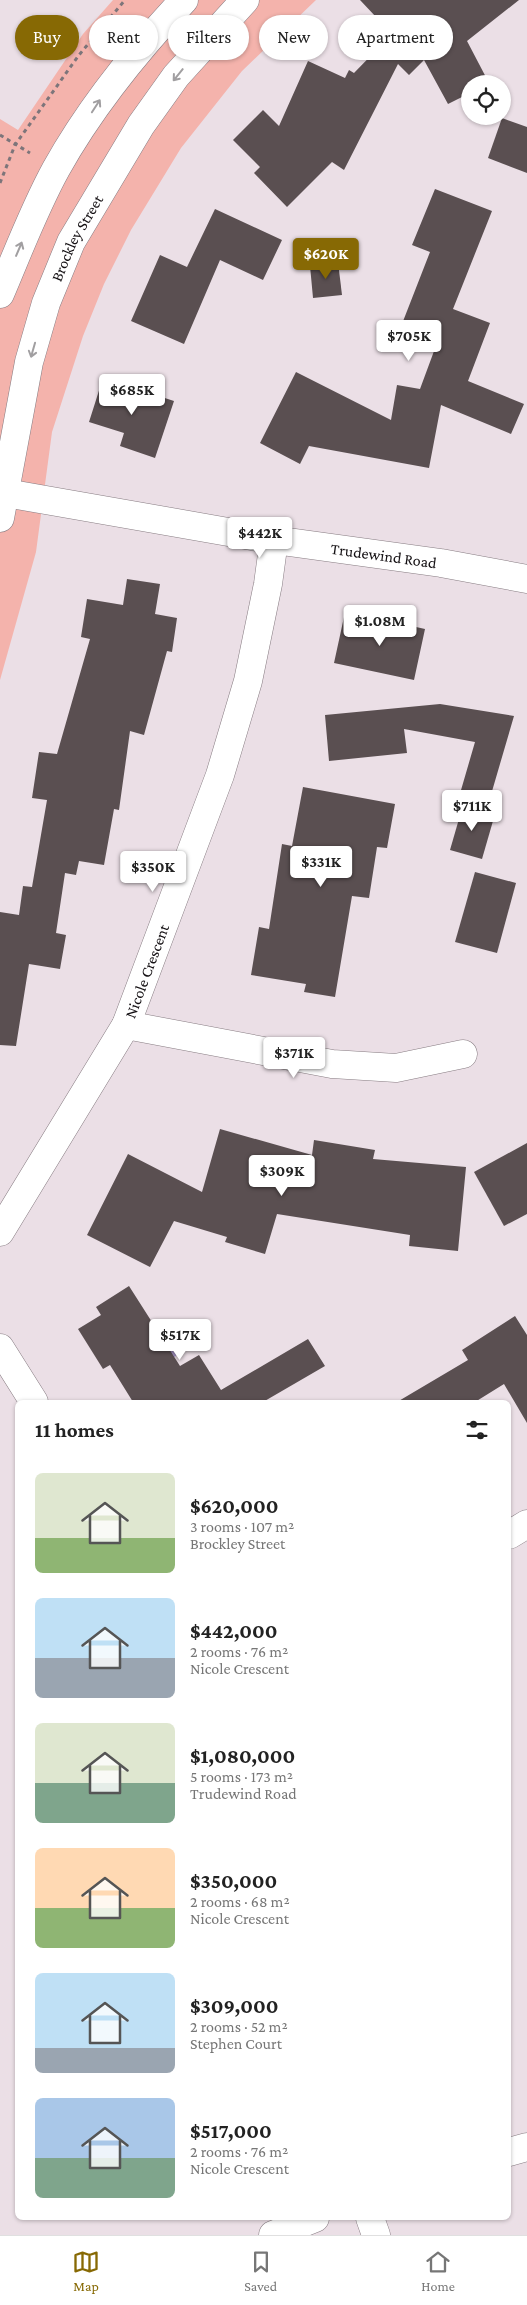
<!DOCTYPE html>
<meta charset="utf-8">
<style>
:root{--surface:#fff;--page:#f2f2f2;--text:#222;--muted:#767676;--line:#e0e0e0;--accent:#876904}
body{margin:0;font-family:"Crimson Pro",serif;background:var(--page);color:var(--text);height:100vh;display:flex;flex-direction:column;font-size:19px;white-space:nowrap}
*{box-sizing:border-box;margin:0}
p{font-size:16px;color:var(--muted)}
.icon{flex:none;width:28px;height:28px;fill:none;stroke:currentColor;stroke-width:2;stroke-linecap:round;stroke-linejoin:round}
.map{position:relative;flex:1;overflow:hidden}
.details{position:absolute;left:15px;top:1400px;width:496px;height:820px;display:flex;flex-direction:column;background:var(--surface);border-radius:8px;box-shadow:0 1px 4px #0004}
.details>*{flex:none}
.guide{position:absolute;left:15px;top:15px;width:498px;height:45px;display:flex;gap:10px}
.controls{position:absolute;left:461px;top:75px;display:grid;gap:10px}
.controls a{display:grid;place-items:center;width:50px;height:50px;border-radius:50%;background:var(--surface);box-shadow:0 1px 4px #0004;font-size:25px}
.price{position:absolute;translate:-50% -42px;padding:0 11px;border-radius:5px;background:#fff;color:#222;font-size:16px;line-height:32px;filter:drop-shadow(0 1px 2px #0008)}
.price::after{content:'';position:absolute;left:50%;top:30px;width:15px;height:11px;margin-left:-8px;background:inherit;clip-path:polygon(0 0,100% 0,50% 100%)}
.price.selected{background:var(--accent);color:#fff}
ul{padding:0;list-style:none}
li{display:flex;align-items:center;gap:15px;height:125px;padding:0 20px}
li span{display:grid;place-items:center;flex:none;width:140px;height:100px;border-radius:8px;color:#555}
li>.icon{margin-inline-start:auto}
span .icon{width:60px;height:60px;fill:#fffc;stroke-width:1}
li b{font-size:21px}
h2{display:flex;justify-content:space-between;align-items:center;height:60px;padding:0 20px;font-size:21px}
.tag{padding:0 18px;border-radius:22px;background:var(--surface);box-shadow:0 1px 4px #0004;font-size:18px;line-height:45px}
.tag.selected{background:var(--accent);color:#fff}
.tabs{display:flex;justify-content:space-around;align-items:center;height:70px;border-top:1px solid var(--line);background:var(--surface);font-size:14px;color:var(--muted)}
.tabs a{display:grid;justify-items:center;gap:2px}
.tabs .selected{color:var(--accent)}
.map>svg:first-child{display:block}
</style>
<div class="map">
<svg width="527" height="2235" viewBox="0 0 527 2235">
<rect width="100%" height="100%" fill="#ebdfe6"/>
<!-- green -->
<polygon fill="#f4b3ac" points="113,0 316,0 242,71 181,148 131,230 104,284 83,336 52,432 36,552 0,680 0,119 18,130 83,34"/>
<!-- water -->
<polygon fill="#ac99cd" points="172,1332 175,1333 184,1350 159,1368 162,1342"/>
<!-- building -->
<g fill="#5a4f51">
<polygon points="360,0 519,0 467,41 489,83 470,84 470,93 448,104 424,60 409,75 398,64 344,170 332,162 287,207 254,173 260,167 233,140 263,110 279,126 308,61 345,78 349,70 354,73 392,34"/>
<polygon points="502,118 527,127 527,173 488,158"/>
<polygon points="435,189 492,211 453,309 490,323 468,381 524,404 511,434 441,405 429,468 309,446 300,464 260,443 296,372 391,420 397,385 420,389 437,343 400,329 430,252 412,245"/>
<polygon points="215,209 282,240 263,280 220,260 184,344 131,321 160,255 187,267"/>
<polygon points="338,262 342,295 313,298 310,266"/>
<polygon points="103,378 174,401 155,458 120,446 124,433 89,422"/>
<polygon points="127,579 160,584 155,614 177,618 172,652 167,651 144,735 130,731 119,810 114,809 104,865 79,861 76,875 65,873 56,933 66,935 60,969 29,964 16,1046 0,1045 0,912 19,915 23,886 32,887 47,800 32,798 39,752 57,754 90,639 81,637 87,599 123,605"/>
<polygon points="344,617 384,626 385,620 425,629 414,680 334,663"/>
<polygon points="440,704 514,716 488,805 459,797 475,742 404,729 407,753 329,761 325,715"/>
<polygon points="303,787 395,804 387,848 377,847 369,898 352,896 335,997 304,992 306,984 251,975 259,927 269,929 282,844 292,846"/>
<polygon points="463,805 495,814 482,859 450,850"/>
<polygon points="475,872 516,883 497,953 455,942"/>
<polygon points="220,1129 312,1155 314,1140 375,1150 373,1159 466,1167 458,1251 409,1246 410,1235 277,1214 265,1254 225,1242 227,1237 174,1221 150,1267 87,1235 128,1154 202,1192"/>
<polygon points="527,1143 527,1214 504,1226 474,1172"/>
<polygon points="129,1286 180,1366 199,1355 221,1390 308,1339 325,1366 263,1402 133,1402 110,1365 103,1369 78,1329 101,1315 96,1307"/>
<polygon points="515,1316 527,1335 527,1423 504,1384 475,1402 397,1402 468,1360 462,1350"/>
</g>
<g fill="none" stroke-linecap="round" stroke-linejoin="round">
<defs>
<g id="street">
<polyline points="126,1025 332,1064 396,1068 463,1054"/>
<path id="s1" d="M0,1232L126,1025L220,775L248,681L268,584L274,540"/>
<polyline points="0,1348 34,1402"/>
<polyline points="509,1535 527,1524"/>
<polyline points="370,2218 376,2235"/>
</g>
<g id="secondary">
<path d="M0,294C18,252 34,209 56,169C90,108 136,51 184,0"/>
<path id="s2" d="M0,492L274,540L441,563L527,579"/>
<path id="s3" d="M0,518L29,362L46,303L71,242L141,125L176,76L245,0"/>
<polyline points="509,2152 527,2147"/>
<polyline points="273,2235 315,2218"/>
</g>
</defs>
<!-- street casing -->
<use href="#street" stroke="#877c82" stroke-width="29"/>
<!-- secondary casing -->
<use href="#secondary" stroke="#877c82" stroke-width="29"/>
<!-- path -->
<g stroke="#7d757a" stroke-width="3" stroke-dasharray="4 4" stroke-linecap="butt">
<polyline points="0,135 30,153"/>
<polyline points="0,183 15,145 79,55 125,0"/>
</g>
<!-- street -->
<use href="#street" stroke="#fff" stroke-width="28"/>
<!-- secondary -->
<use href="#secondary" stroke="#fff" stroke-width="28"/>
</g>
<!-- one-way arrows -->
<defs><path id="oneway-shaft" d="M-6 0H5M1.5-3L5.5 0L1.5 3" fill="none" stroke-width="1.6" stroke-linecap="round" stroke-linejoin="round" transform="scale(1.25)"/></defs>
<g stroke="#a19fa1">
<use href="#oneway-shaft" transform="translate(178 75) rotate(129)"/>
<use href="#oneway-shaft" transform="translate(96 106) rotate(-57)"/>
<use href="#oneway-shaft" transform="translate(19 249) rotate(-67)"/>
<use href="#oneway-shaft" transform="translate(33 350) rotate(106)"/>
</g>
<g text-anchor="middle" stroke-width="5" stroke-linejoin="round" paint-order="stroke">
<!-- street labels -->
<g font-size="16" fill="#141013" stroke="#f8ecf3">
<text dy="6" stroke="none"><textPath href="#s3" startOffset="292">Brockley Street</textPath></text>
<text dy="6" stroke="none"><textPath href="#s2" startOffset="389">Trudewind Road</textPath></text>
<text dy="6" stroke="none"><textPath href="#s1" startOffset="300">Nicole Crescent</textPath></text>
</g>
</g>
</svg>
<div class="controls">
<a><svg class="icon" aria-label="locate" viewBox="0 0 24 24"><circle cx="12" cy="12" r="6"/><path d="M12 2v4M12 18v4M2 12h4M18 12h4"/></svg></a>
</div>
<b class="price selected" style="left:326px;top:280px">$620K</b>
<b class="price" style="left:409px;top:362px">$705K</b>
<b class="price" style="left:132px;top:416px">$685K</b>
<b class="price" style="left:260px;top:559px">$442K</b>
<b class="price" style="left:380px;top:647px">$1.08M</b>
<b class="price" style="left:472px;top:832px">$711K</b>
<b class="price" style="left:321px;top:888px">$331K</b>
<b class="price" style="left:153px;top:893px">$350K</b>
<b class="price" style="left:294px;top:1079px">$371K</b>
<b class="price" style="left:282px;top:1197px">$309K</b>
<b class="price" style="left:180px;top:1361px">$517K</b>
<div class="guide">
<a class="tag selected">Buy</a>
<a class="tag">Rent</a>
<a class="tag">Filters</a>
<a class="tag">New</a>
<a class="tag">Apartment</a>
</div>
<section class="details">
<h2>11 homes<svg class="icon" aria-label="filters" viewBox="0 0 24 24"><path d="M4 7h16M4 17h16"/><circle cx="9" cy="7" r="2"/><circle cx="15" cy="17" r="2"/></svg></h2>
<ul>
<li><span style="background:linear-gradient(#dfe7d0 65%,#8fb573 0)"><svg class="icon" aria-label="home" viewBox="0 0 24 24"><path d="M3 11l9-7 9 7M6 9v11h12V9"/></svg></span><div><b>$620,000</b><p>3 rooms · 107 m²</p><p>Brockley Street</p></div></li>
<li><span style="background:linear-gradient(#bfe0f5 60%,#9aa5b1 0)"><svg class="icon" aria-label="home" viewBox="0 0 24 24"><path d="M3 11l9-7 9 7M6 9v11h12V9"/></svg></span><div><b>$442,000</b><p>2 rooms · 76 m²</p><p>Nicole Crescent</p></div></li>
<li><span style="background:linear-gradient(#dfe7d0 60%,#7fa58c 0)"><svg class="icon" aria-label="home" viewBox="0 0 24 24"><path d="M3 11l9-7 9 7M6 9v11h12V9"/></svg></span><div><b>$1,080,000</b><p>5 rooms · 173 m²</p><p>Trudewind Road</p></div></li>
<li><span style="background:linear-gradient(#ffd9b3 60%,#8fb573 0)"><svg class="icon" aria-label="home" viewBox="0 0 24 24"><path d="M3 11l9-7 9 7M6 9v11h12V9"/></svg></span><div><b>$350,000</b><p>2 rooms · 68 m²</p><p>Nicole Crescent</p></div></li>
<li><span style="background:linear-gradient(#bfe0f5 75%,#9aa5b1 0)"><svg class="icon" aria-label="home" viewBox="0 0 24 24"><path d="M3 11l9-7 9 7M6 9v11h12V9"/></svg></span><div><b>$309,000</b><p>2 rooms · 52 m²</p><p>Stephen Court</p></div></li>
<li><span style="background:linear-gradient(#a9c7e8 60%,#7fa58c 0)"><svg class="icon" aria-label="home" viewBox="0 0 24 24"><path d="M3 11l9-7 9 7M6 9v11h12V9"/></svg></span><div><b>$517,000</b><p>2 rooms · 76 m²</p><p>Nicole Crescent</p></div></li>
</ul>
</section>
</div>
<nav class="tabs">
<a class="selected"><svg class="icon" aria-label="map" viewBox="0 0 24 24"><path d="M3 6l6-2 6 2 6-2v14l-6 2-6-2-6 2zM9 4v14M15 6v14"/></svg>Map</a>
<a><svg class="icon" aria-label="saved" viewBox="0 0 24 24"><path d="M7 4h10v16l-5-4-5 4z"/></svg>Saved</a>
<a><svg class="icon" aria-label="home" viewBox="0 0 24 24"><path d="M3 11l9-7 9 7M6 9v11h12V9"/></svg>Home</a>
</nav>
